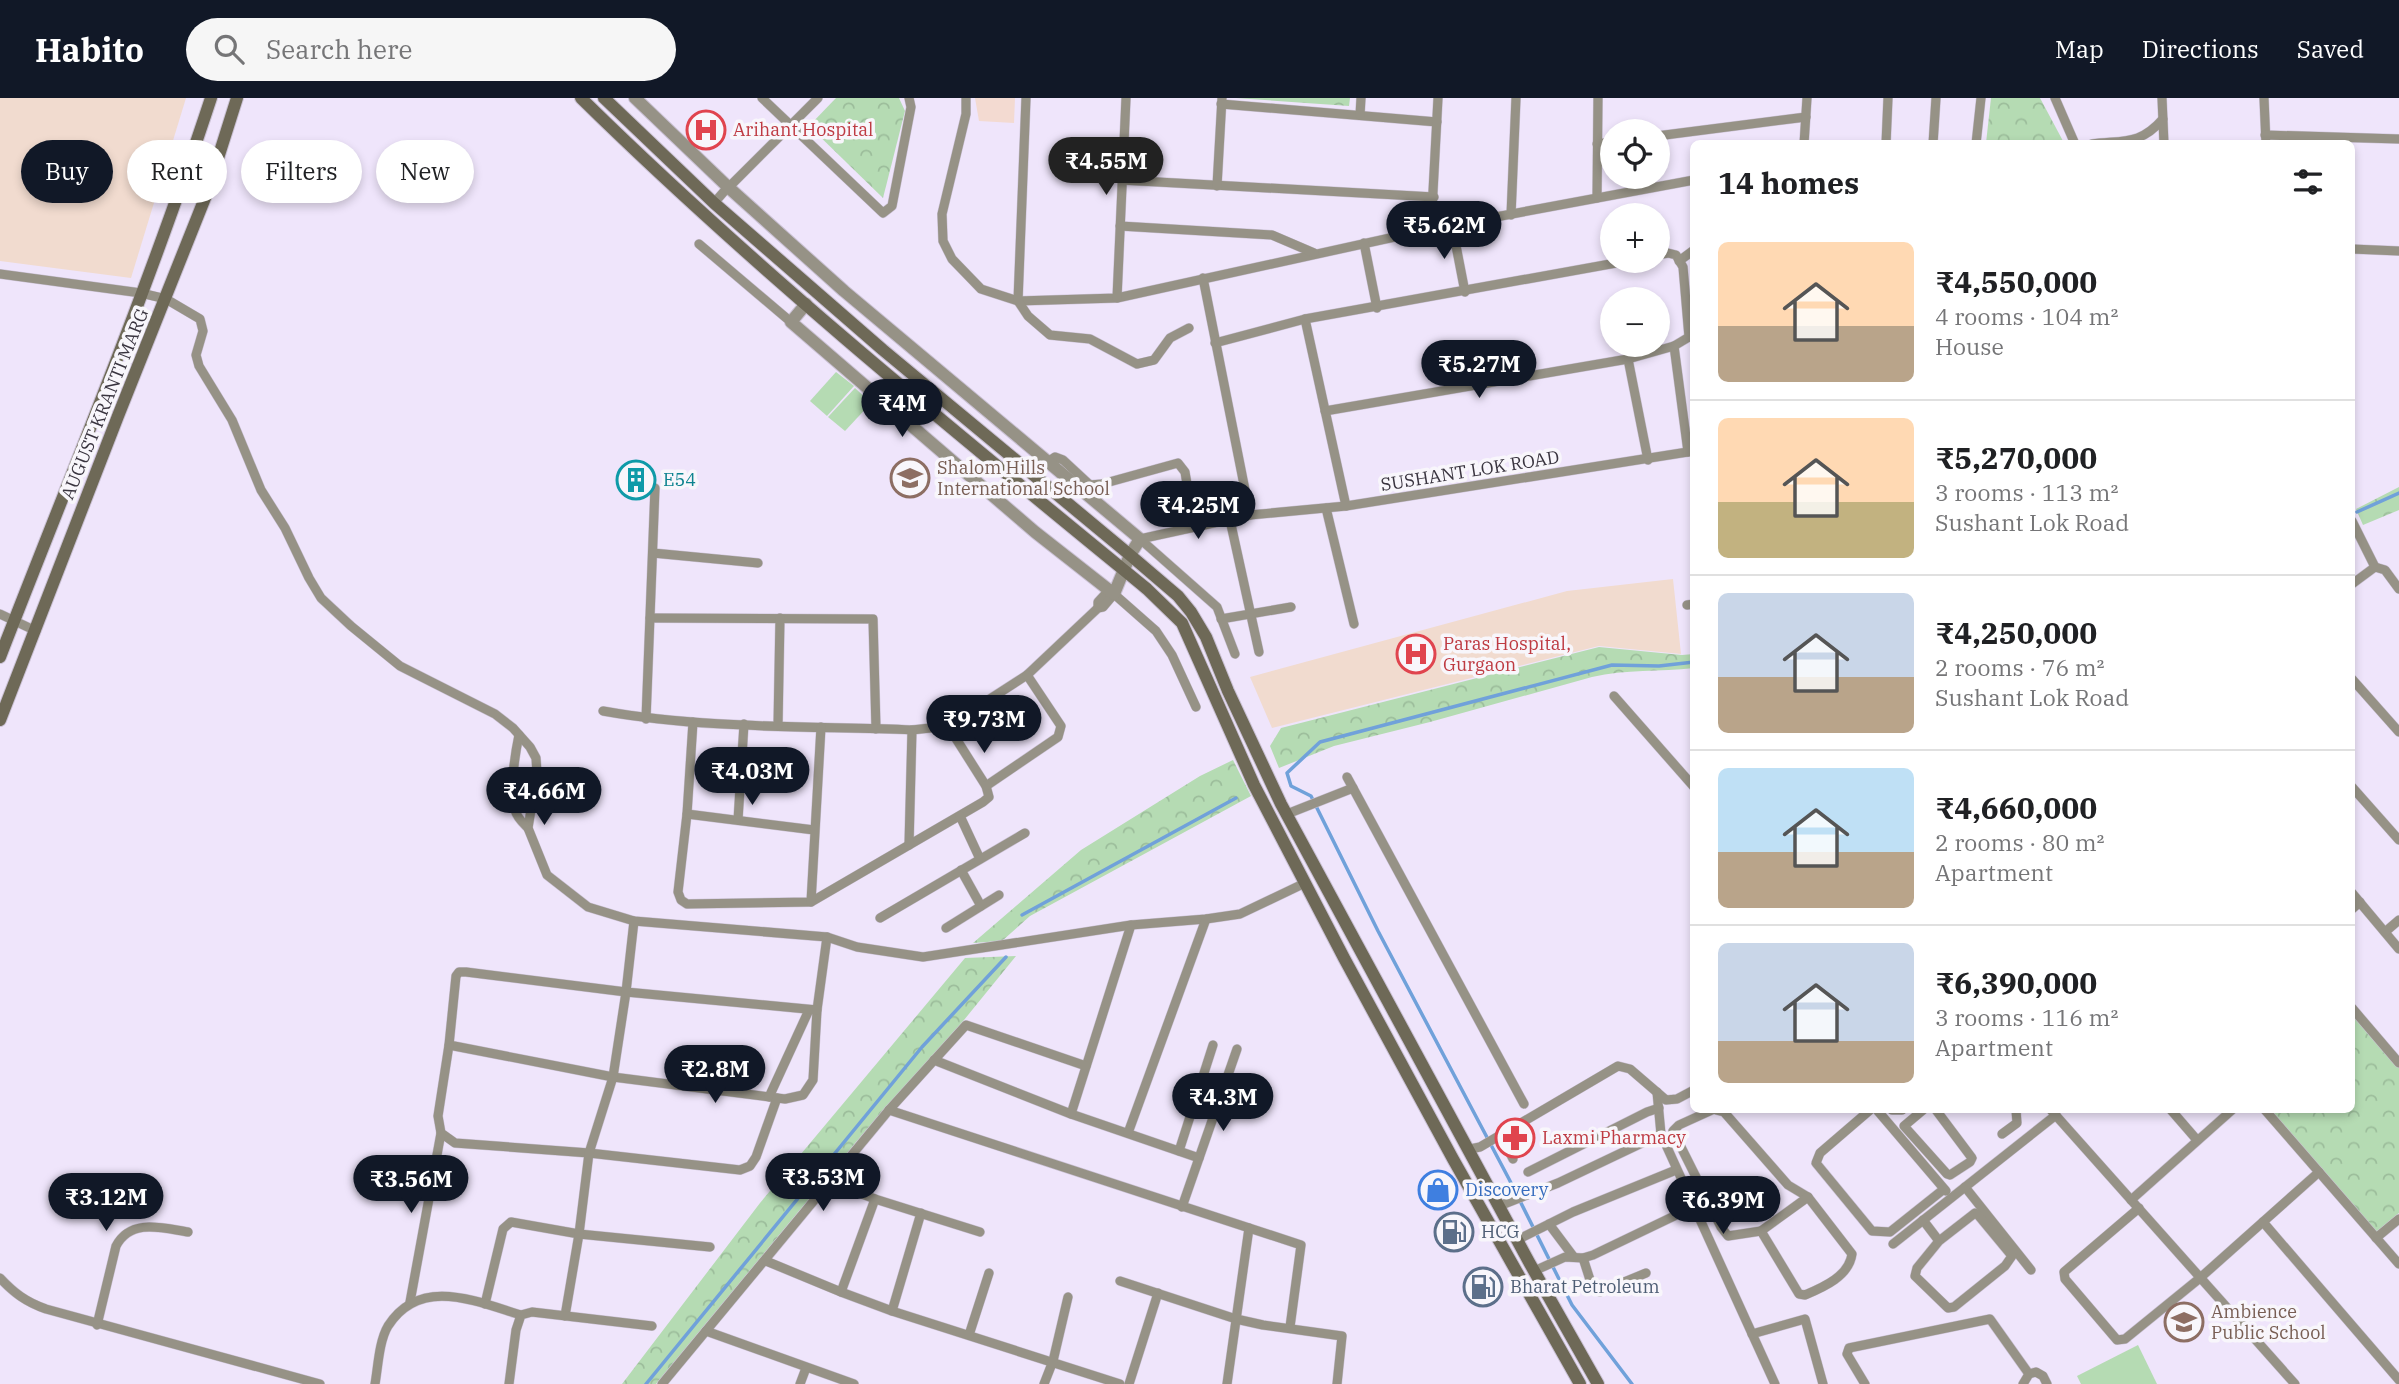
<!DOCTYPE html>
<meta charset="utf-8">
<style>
:root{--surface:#fff;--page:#f6f6f6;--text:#202124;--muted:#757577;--line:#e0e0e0;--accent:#111827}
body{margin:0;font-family:"IBM Plex Serif",serif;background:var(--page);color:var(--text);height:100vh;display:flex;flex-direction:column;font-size:26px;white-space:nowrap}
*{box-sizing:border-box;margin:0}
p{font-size:23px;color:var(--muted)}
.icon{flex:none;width:38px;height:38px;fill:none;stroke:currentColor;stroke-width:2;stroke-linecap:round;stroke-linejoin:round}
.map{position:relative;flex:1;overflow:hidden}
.panel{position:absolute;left:1690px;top:42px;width:665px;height:973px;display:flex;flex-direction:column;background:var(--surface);border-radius:10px;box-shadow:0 4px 10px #0003}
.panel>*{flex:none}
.guide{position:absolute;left:21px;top:42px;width:665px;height:63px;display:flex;gap:14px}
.buttons{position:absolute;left:1600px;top:21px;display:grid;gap:14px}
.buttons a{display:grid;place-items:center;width:70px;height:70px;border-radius:50%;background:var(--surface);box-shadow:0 4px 10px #0003;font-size:35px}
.price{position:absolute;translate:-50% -60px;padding:0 16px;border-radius:24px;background:var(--accent);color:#fff;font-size:23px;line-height:46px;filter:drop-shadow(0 2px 4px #0008)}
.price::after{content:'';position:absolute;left:50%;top:42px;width:21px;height:16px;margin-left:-10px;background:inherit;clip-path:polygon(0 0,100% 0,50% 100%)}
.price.current{background:#222;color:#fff}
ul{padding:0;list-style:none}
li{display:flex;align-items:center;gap:21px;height:175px;padding:0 28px}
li+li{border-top:2px solid var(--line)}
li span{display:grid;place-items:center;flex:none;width:196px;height:140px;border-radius:10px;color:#555}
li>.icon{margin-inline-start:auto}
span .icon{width:84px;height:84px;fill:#fffc;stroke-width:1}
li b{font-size:30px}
h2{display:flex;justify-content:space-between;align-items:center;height:84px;padding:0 28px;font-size:30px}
.chip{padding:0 24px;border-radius:32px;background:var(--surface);box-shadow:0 4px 10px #0003;font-size:24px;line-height:63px}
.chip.current{background:var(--accent);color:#fff}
header{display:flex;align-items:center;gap:42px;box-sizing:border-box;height:98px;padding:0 35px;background:var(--accent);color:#fff}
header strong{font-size:33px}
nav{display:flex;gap:38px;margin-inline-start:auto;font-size:24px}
.search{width:490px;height:63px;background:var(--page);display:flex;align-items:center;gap:18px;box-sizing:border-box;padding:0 24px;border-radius:38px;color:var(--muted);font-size:26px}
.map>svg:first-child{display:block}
</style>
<header>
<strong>Habito</strong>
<div class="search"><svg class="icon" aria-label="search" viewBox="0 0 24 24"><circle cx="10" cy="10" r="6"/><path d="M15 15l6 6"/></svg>Search here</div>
<nav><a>Map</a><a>Directions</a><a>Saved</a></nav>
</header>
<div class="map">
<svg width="2399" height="1286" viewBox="0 0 2399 1286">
<defs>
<pattern id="forest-crowns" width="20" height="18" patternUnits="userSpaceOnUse" patternTransform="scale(1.75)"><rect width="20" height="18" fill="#b5dbb3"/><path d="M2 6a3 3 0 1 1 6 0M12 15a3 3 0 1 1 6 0" fill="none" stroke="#9cbd9b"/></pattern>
</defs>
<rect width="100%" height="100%" fill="#efe5fb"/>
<!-- commercial -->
<g fill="#f1dbcf">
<polygon points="0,0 186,0 131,180 0,163"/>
<polygon points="1673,481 1681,556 1599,548 1272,630 1250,579 1567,493"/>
</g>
<!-- medical -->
<polygon fill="#f3dad1" points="975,0 1015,0 1014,25 979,23"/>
<!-- grass -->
<g fill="#b5dbb3">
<polygon points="836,274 854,288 827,318 810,303"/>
<polygon points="855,290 871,305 845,333 828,319"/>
<polygon points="2138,1247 2157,1286 2081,1286 2077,1278"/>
</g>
<!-- forest -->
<g fill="url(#forest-crowns)">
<polygon points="836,0 899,0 905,13 883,100 809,28"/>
<polygon points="1236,0 1350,0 1349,8"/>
<polygon points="1991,0 2040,0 2063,43 1986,45"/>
<polygon points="2399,389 2399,412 2363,427 2356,411"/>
<path d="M1599,549L1682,557L1694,556V570C1660,574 1626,571 1592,579L1430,624L1334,648L1279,670L1270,648L1281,630Z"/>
<polygon points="1233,662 1251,698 1030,818 1002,843 973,845 1081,752 1200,678"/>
<polygon points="1016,858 964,922 862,1037 656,1286 622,1286 760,1105 965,860"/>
<polygon points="2352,915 2399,970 2399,1115 2376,1134 2269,1012 2352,1012"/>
</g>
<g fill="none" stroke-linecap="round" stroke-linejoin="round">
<!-- stream -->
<g stroke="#70a1da" stroke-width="3.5">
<polyline points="2357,414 2399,395"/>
<polyline points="1022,817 1236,700"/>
<polyline points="646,1286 922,949 1006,859"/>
<polyline points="1632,1286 1572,1207 1509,1081 1378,833 1311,698 1291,688 1287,675 1320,644 1612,567 1659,568 1694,564"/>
</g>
<defs>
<g id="minor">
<polyline points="762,0 883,115 892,108 911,9 909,0"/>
<polyline points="966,0 966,16 942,116 943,143 952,161 981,191 1018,203 1117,200 1431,131 1694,82"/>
<polyline points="1026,0 1018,203 1028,218 1050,237 1090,241 1137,266 1154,262 1170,240 1189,230"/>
<polyline points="2055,0 2075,46"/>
<polyline points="2162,0 2164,46"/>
<polyline points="2264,0 2266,46"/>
<polyline points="1221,6 1437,24"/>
<polyline points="1360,17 1361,0"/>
<polyline points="2265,37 2399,41"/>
<polyline points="1657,38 1806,19"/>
<polyline points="1597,46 1612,44"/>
<polyline points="1804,46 1807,0"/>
<polyline points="1886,46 1888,0"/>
<polyline points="1933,46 1936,0"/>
<polyline points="1976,46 1981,0"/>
<path d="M2092,46C2125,42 2140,47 2163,21"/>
<polyline points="1121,82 1434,99"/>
<polyline points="732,86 818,0"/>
<polyline points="1217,88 1222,0"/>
<polyline points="1597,100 1598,0"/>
<polyline points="714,105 728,89"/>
<polyline points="1511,117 1516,0"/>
<polyline points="1452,127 1465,194"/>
<polyline points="1120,128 1272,137 1314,155"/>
<polyline points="1431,131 1438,0"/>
<polyline points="1364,145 1377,210"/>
<polyline points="699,146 791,224"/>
<polyline points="2352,151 2399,153"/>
<polyline points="1657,157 1668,155 1676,157 1683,169 1689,239 1692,239"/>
<polyline points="1679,163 1694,152"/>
<polyline points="0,176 141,195 166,201 200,221 203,233 196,257 199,268 232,322 261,392 285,430 309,480 321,500 351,528 400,568 495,616 513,630 530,649 536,660 537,675 528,730 547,777 588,809 634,823 827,839 857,849 923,859 1131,827 1206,821 1240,816 1305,785"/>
<polyline points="1203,180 1250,417"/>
<polyline points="1117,200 1126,0"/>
<polyline points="1305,221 1346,408"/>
<polyline points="1215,245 1305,221 1627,163"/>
<polyline points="1674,248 1688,354"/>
<polyline points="1628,261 1648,362"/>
<polyline points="1325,313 1628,261 1674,248 1689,239"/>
<polyline points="1048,364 1055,359 1063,362 1090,387 1102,386 1178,365 1185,374 1194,428"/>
<polyline points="1326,410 1354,526"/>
<polyline points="1230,422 1259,554"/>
<polyline points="2352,423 2375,469"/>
<polyline points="1140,441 1250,417 1346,408 1694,353"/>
<polyline points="1140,441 1217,509 1235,556"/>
<polyline points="653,455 758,465"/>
<polyline points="2352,486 2375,469 2385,472 2399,491"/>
<polyline points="1687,507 1694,506"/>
<polyline points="1098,510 1098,504 1109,492"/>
<polyline points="0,516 36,533"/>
<polyline points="650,520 873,521 876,631"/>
<polyline points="1221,521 1291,509"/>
<polyline points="2352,581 2399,634"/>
<polyline points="1614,598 1694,689"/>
<path d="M603,613C704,631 809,628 912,632L948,628L1027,577L1098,510L1103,509L1114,496L1156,533L1172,557L1196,609"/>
<polyline points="646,621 655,390"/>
<polyline points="693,624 687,716 678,794 681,802 687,806 811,804 983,704 989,699 986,688 948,628"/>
<polyline points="778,627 780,520"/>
<path d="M519,637C515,656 509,694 515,712C517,720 523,725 528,730"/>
<polyline points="1347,679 1524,1006"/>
<polyline points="986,688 1058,639 1061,628 1027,577"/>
<polyline points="2352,689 2399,742"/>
<polyline points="687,716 814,732"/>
<polyline points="1287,716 1353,690"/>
<polyline points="960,718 980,761"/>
<polyline points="738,722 744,626"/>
<polyline points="909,747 912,632"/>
<polyline points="961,772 981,808"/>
<polyline points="2352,795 2399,851"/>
<polyline points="811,804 821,629"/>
<polyline points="2352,811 2360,804"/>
<polyline points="880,820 1025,735"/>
<polyline points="946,830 999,797"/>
<polyline points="2385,834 2399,822"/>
<polyline points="2352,910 2399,965"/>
<polyline points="449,947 613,979 785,1001 803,997 813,982 817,912 827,839"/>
<polyline points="934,962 1071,1016 1199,1060"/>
<polyline points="1657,994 1661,1036 1775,1286"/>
<polyline points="769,999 809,912"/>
<polyline points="777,1000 756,1059 750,1068 740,1072 589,1055 455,1045 441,1035 438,1018 449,947 456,878 459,874 466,874 626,894 817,912"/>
<polyline points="889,1012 1301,1147 1290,1229"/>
<path d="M1712,1012L1679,1027L1673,1033L1721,1129L1728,1138L1761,1133L1799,1196L1805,1197C1824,1189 1849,1178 1852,1156L1808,1099L1788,1087L1724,1014L1716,1012"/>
<polyline points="1870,1012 1820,1055 1816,1065 1872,1133 1890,1134 1944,1091"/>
<polyline points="1877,1012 1946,1093"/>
<polyline points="1892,1012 1902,1012"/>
<polyline points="1923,1012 1904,1028 1947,1076 1950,1077 1970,1064 1972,1060 1936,1012"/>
<polyline points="2051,1012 2295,1286"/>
<polyline points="2171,1012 2197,1042"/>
<polyline points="2265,1012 2399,1166"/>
<polyline points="1071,1016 1131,827"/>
<polyline points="1128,1035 1206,821"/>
<polyline points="2002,1036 2017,1025 2016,1012"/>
<polyline points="1501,1037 1513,1061"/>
<polyline points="1470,1051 1480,1049 1618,968 1630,971 1666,1002 1677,1001 1694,992"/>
<polyline points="1179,1053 1213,947"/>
<polyline points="1528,1074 1647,1014 1659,1010"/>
<polyline points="829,1083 875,1101 980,1134"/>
<polyline points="1965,1089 2031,1172"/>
<polyline points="2131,1102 2232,1012"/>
<polyline points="1499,1108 1558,1085 1661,1036"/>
<polyline points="1182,1109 1237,951"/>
<polyline points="2139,1110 2064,1174 2065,1181 2117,1242 2125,1241 2200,1180 2319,1074"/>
<polyline points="1923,1122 1939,1143 1975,1115 1978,1117 2012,1158 2005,1168 1954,1209 1948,1210 1915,1178 1917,1170 1939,1143"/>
<polyline points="2263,1124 2399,1282"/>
<polyline points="1549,1126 1573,1158"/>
<polyline points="1761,1133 1808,1099"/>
<polyline points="2376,1140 2399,1121"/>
<polyline points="1517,1142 1573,1114 1676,1072"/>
<polyline points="1893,1146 2056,1017"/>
<polyline points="1583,1160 1592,1188 1600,1194 1646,1175"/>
<polyline points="766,1163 841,1194 892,1213 1120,1286"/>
<polyline points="1534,1173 1565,1159 1583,1160 1593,1157 1693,1109"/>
<path d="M0,1180C14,1195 26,1204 46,1211L320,1286"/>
<polyline points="1120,1183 1236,1221 1263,1227 1342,1238 1337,1286"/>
<polyline points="841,1194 875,1101"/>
<polyline points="410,1204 441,1035"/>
<polyline points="485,1206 503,1131 511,1124 579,1136 710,1149"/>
<polyline points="892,1213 921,1115"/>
<polyline points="565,1218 579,1136 589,1055 613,979 626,894 634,823"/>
<path d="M97,1227L116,1148C131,1120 162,1130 188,1134"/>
<polyline points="706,1233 854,1286"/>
<polyline points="1752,1236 1805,1221 1823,1286"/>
<polyline points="969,1237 989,1175"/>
<path d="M375,1286C378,1269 379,1243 388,1228C420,1178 475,1203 521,1217"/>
<polyline points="509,1286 516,1232 521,1217 532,1214 652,1228"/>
<polyline points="662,1286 889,1012 966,927 1086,968"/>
<polyline points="800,1286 806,1270"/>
<polyline points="1044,1286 1053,1263 1068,1199"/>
<polyline points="1129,1286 1158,1195"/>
<polyline points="1227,1286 1249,1130"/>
<polyline points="1865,1286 1847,1256 1849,1250 1990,1221 2029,1276"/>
<polyline points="2023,1286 2029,1276 2036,1274 2043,1278 2047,1286"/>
</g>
<polyline id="tertiary" points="635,0 728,89 844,193 1140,441 1130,457 1114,496 1035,434 791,224 806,206"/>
<g id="secondary">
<path d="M581,0C759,175 954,333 1147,491L1182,525L1254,687L1344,860L1453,1061L1580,1286"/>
<polyline points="604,0 714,105 883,252 1130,457 1178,498 1191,514 1206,539 1228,593 1281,706 1529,1164 1598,1286"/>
<path d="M0,559C72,374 149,189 211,0"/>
<polyline points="0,622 118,318 207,95 237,0"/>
</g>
</defs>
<!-- minor casing -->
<use href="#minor" stroke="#cbc2d5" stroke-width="10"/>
<!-- tertiary casing -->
<use href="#tertiary" stroke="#cbc2d5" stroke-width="14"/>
<!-- secondary casing -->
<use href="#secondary" stroke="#cbc2d5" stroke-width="14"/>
<!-- minor -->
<use href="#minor" stroke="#969286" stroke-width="9"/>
<!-- tertiary -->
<use href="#tertiary" stroke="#969286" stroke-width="12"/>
<!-- secondary -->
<use href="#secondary" stroke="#6e6957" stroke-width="12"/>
</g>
<!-- icons -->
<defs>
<symbol id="hospital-ring" viewBox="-11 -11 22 22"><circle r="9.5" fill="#f8f6fb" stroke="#e0444e" stroke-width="1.5"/><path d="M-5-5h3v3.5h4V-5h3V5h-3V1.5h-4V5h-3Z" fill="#e0444e"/></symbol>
<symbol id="school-ring" viewBox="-11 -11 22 22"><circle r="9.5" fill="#f8f6fb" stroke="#8d6e63" stroke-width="1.5"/><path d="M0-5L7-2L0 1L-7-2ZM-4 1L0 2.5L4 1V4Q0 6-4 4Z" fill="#8d6e63"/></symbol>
<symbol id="building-ring" viewBox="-11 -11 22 22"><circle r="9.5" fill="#f8f6fb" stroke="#0f9aa8" stroke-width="1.5"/><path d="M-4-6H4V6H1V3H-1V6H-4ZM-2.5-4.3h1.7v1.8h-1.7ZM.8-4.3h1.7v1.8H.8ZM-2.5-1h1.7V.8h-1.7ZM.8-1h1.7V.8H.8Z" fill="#0f9aa8"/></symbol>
<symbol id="pharmacy-ring" viewBox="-11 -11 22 22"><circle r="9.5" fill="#f8f6fb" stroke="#e0444e" stroke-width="1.5"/><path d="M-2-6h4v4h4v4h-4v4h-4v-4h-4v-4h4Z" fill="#e0444e"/></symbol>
<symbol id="shop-ring" viewBox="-11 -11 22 22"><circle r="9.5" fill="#f8f6fb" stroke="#3f7fe0" stroke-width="1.5"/><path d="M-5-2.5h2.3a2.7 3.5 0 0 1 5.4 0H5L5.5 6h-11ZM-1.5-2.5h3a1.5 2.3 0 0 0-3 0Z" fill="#3f7fe0"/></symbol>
<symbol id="fuel-ring" viewBox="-11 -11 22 22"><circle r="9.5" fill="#f8f6fb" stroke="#5c6f8a" stroke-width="1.5"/><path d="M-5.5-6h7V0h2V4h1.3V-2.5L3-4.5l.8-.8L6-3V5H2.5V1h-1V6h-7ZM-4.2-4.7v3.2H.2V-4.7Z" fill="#5c6f8a"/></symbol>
</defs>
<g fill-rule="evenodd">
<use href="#hospital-ring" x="684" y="10" width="44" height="44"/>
<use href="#school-ring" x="888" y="358" width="44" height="44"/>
<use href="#building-ring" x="614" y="360" width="44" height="44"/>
<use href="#hospital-ring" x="1394" y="534" width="44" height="44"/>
<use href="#pharmacy-ring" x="1493" y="1018" width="44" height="44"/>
<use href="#shop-ring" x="1416" y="1070" width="44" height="44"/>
<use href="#fuel-ring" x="1432" y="1112" width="44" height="44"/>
<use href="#fuel-ring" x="1461" y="1167" width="44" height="44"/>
<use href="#school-ring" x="2162" y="1202" width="44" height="44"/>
</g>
<g text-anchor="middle" stroke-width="7" stroke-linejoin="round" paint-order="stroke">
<!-- health labels -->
<g font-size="18" fill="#be3a42" stroke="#f8f6fb" text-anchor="start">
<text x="733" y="38">Arihant Hospital</text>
<text x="1443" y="552">Paras Hospital,<tspan x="1443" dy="21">Gurgaon</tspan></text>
<text x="1542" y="1046">Laxmi Pharmacy</text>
</g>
<!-- street labels -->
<g font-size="18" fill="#39343f" stroke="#f8f6fb">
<text transform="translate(105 306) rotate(-68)" y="6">AUGUST KRANTI MARG</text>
<text transform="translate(1470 373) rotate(-9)" y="6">SUSHANT LOK ROAD</text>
</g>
<!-- education labels -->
<g font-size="18" fill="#785e54" stroke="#f8f6fb" text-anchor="start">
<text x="937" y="376">Shalom Hills<tspan x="937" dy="21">International School</tspan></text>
<text x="2211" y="1220">Ambience<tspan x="2211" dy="21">Public School</tspan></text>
</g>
<!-- culture labels -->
<g font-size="18" fill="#0d838f" stroke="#f8f6fb" text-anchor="start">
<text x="663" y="388">E54</text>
</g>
<!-- shop labels -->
<g font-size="18" fill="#366cbe" stroke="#f8f6fb" text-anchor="start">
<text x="1465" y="1098">Discovery</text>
</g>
<!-- service labels -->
<g font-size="18" fill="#4e5e75" stroke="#f8f6fb" text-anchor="start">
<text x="1481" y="1140">HCG</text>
<text x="1510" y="1195">Bharat Petroleum</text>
</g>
</g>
</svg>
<div class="buttons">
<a><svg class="icon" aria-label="locate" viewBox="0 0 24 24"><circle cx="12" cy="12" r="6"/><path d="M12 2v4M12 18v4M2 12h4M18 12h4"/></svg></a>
<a>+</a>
<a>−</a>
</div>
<b class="price current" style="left:1106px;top:99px">₹4.55M</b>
<b class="price" style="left:1444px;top:163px">₹5.62M</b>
<b class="price" style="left:1479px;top:302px">₹5.27M</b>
<b class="price" style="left:902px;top:341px">₹4M</b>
<b class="price" style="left:1198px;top:443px">₹4.25M</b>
<b class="price" style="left:984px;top:657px">₹9.73M</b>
<b class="price" style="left:752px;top:709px">₹4.03M</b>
<b class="price" style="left:544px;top:729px">₹4.66M</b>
<b class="price" style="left:715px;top:1007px">₹2.8M</b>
<b class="price" style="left:1223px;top:1035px">₹4.3M</b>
<b class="price" style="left:823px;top:1115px">₹3.53M</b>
<b class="price" style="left:411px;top:1117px">₹3.56M</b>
<b class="price" style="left:106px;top:1135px">₹3.12M</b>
<b class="price" style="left:1723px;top:1138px">₹6.39M</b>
<div class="guide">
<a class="chip current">Buy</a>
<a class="chip">Rent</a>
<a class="chip">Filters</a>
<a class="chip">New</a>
</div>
<section class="panel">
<h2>14 homes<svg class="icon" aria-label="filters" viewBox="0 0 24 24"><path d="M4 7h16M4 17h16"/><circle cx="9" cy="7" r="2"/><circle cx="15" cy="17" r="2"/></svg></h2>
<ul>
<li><span style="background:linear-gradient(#ffd9b3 60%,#b9a48a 0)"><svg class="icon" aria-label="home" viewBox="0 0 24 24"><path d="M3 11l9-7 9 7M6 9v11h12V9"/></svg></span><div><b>₹4,550,000</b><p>4 rooms · 104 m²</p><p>House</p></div></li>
<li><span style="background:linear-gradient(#ffd9b3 60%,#c2b280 0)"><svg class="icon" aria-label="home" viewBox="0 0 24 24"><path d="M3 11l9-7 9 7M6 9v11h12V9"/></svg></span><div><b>₹5,270,000</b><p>3 rooms · 113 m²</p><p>Sushant Lok Road</p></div></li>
<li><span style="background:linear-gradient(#c9d6e8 60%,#b9a48a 0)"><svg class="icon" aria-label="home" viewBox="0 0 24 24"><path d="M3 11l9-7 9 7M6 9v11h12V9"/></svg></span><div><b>₹4,250,000</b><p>2 rooms · 76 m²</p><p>Sushant Lok Road</p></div></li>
<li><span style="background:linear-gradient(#bfe0f5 60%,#b9a48a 0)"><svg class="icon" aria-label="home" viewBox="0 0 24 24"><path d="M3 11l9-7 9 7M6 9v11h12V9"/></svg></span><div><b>₹4,660,000</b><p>2 rooms · 80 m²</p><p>Apartment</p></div></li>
<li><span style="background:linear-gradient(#c9d6e8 70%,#b9a48a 0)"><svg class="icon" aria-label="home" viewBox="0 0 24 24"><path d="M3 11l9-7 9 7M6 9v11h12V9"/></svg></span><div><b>₹6,390,000</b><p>3 rooms · 116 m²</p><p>Apartment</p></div></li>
</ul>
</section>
</div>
